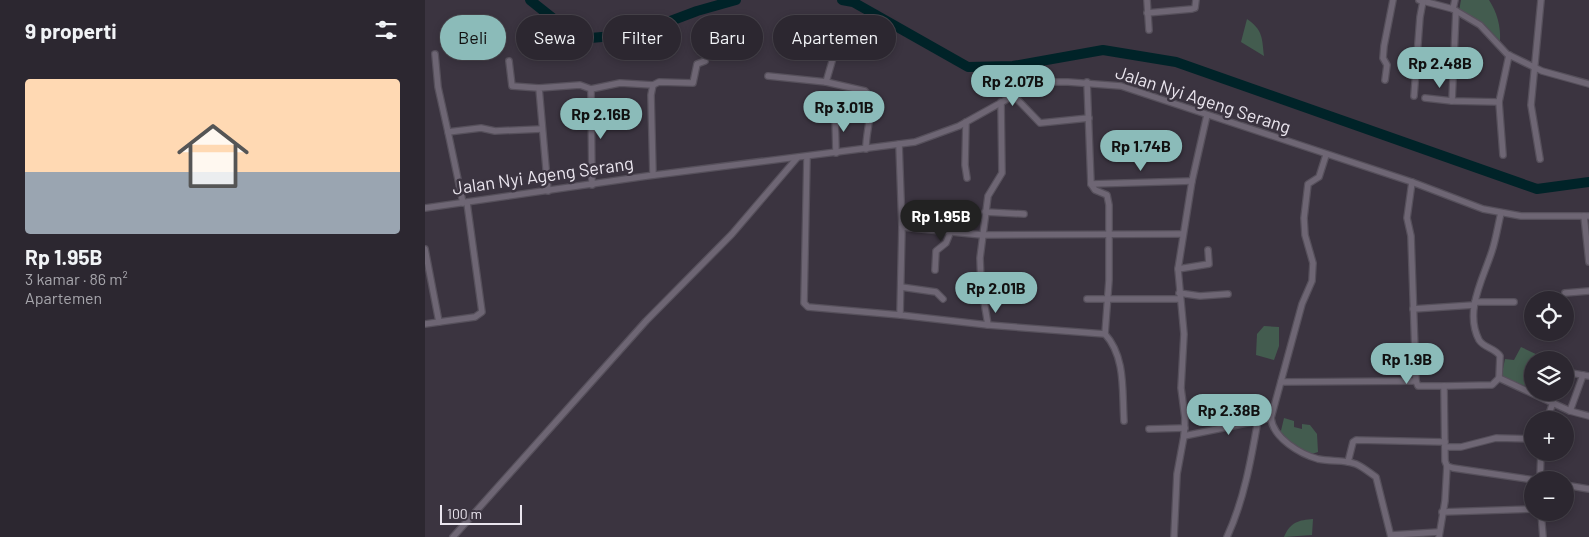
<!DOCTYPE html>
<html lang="id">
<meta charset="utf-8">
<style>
:root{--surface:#2c2730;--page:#342f38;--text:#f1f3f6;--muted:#a6a5ab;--line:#48444c;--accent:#8bbbb9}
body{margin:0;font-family:Barlow,sans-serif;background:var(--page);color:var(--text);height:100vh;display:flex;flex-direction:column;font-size:19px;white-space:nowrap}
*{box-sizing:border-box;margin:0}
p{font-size:16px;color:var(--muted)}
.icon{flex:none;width:28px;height:28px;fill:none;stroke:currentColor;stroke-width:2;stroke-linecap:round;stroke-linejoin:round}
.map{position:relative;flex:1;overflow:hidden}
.side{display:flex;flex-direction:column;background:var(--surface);width:425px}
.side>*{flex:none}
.hud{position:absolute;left:15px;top:15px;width:475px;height:45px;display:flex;gap:10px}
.buttons{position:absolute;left:1099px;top:291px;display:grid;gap:10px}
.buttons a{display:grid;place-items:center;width:50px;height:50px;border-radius:50%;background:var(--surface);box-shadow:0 2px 8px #0003,0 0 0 1px var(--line);font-size:25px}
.scale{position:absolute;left:15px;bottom:12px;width:82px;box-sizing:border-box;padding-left:5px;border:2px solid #eae5ee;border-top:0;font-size:14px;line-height:18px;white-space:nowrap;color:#eae5ee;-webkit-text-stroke:4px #3b3440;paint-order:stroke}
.price{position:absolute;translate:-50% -42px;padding:0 11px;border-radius:18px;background:var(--accent);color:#111;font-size:16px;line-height:32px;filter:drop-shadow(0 1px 2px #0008)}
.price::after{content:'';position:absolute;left:50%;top:30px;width:15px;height:11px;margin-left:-8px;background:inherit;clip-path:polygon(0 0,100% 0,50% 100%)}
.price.active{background:#222;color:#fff}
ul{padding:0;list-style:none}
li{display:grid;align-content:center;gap:10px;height:265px;padding:0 25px}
li span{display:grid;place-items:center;height:155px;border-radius:5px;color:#555}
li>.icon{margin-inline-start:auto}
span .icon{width:90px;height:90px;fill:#fffc;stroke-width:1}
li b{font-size:21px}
h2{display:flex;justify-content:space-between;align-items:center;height:60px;padding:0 25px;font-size:21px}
.chip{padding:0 18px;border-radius:22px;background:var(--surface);box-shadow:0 2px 8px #0003,0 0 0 1px var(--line);font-size:18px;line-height:45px}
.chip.active{background:var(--accent);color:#111}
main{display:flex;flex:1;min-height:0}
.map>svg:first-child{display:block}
</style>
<main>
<section class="side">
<h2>9 properti<svg class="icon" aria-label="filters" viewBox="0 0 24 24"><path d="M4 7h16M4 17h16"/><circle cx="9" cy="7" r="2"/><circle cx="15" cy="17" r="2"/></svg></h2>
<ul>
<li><span style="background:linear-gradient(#ffd9b3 60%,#9aa5b1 0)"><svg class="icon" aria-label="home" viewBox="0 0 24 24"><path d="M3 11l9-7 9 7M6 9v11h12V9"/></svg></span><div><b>Rp 1.95B</b><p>3 kamar · 86 m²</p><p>Apartemen</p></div></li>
</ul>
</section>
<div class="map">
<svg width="1164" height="537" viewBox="0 0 1164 537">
<rect width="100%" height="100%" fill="#3b3440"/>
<!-- green -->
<g fill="#435c4f">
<path d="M1036,0H1064C1072,12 1076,27 1075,41L1059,24L1034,11Z"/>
<path d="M822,19C838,30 837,38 839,56L816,42Z"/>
<polygon points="839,326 854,327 854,346 849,360 831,355 832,334"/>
<polygon points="1096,347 1115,356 1113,360 1108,360 1107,375 1103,387 1076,378 1080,359 1089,360"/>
<path d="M859,418L869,421V427L877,429V424L885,425L892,434L893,452C876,458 867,446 855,435Z"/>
<path d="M888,519L887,535L859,537C865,522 874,520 888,519Z"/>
</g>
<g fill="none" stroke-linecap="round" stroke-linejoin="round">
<!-- river -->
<g stroke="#002328" stroke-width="10">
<polyline points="105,0 154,39 211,34 272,11 311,0"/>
<polyline points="417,0 428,2 543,67 588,66 678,50 751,62 1112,189 1164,182"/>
</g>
<defs>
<g id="minor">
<polyline points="722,0 724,30"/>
<polyline points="994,0 1028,9 1055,25 1082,54 1117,71 1164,84"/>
<polyline points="1028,9 1030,0"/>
<polyline points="1031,11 1027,101 1074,102"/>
<polyline points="722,13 767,9 770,8 771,0"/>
<polyline points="10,54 13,87 23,132"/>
<polyline points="84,61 87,86 114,88"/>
<path d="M343,76L401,82L440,91C452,100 440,133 441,149"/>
<polyline points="960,80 962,65 958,58 959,46 968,0"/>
<polyline points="401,82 413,41"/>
<polyline points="662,82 666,184 670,190 682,195 684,205 684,280 680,334"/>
<polyline points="166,89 195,83 228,85"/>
<polyline points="588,95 615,123 664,118"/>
<polyline points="989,96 995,17 998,1"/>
<polyline points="1000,98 1027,101"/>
<path d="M576,102L577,173L563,196L555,258L556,283L563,325L680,334C701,357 697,392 699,421"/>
<polyline points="410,113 411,153"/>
<polyline points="541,122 540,165 542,178"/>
<polyline points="474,144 477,227 475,315 563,325"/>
<path d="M901,155L894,177L883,184L879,218L880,235L888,263L887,281L877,304L846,418C848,438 875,454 893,459C906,462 919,459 931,464C938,467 945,473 951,477L966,537"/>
<polyline points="1078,155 1074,102 1084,55"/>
<polyline points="382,157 379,303 383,307 475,315"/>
<polyline points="1115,159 1106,105 1116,0"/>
<polyline points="228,175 226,95 228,85 234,82 268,83 272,64 280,61"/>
<polyline points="987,182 982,218 986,236 991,381 993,386 1019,386 1020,461 1022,466 1028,468 1109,480"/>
<polyline points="666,184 767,181"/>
<polyline points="123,191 114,88 155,85 166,89 167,185"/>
<polyline points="38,203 23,132 56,128 70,131 117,129"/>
<polyline points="0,208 222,176 490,142 534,126 606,86 623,82 643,82 696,86 987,182 1058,209 1096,216 1164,216"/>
<polyline points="560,212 599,214"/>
<polyline points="1159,216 1164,262"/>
<polyline points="477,227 557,235 758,234"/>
<polyline points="0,249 14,322 0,324"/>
<polyline points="753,269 784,264 783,250"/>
<polyline points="510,270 511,251 521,243 525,233"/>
<polyline points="476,287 511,292 518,299"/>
<polyline points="754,293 775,296 803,294"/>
<polyline points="1140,293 1164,291"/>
<polyline points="662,299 755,299"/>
<polyline points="1050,302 1089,302"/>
<polyline points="988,309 1049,305"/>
<polyline points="14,322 50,317 57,312 42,203"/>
<polyline points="1140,372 1164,376"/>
<path d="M1074,378L1075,356C1070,348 1059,348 1054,340C1039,311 1058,279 1067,251C1071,239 1073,225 1076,213"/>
<polyline points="856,382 991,381"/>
<polyline points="1019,386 1067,385 1074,378 1145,411 1164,416"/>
<polyline points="1145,411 1158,375"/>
<polyline points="1122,420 1128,402"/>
<polyline points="724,429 760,428"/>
<polyline points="759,436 846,418"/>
<polyline points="1020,447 1036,447 1071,438 1108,439"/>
<polyline points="923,462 928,442 931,440 1020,442"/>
<polyline points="1115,480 1116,452"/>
<polyline points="1140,485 1164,489"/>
<polyline points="1017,512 1108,509"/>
<polyline points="1116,512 1118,537"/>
<polyline points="966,535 1014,532"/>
<polyline points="28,537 221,321 307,234 372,158"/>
<polyline points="749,537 752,474 759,436 760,418 756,388 759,334 753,269 767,181 782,115"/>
<path d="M802,537C819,500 826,460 833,420"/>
<polyline points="1014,537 1020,501 1022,466"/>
</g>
</defs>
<!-- minor casing -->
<use href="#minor" stroke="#56505b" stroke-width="8"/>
<!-- minor -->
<use href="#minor" stroke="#6e6674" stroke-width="5.5"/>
</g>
<g text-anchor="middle" stroke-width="5" stroke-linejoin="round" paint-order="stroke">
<!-- street labels -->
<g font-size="18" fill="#eae5ee" stroke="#3b3440">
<text transform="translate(778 100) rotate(18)" y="6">Jalan Nyi Ageng Serang</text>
<text transform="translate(118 176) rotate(-8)" y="6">Jalan Nyi Ageng Serang</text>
</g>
</g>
</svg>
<div class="buttons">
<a><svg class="icon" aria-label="locate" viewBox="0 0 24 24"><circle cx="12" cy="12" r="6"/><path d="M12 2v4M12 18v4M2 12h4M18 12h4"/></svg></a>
<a><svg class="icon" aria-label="layers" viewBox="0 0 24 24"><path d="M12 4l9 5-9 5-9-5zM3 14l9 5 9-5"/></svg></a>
<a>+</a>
<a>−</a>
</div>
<div class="scale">100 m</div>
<b class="price" style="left:1015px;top:89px">Rp 2.48B</b>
<b class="price" style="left:588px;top:107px">Rp 2.07B</b>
<b class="price" style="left:419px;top:133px">Rp 3.01B</b>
<b class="price" style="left:176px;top:140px">Rp 2.16B</b>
<b class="price" style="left:716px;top:172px">Rp 1.74B</b>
<b class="price active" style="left:516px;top:242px">Rp 1.95B</b>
<b class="price" style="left:571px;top:314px">Rp 2.01B</b>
<b class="price" style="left:982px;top:385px">Rp 1.9B</b>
<b class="price" style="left:804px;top:436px">Rp 2.38B</b>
<div class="hud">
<a class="chip active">Beli</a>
<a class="chip">Sewa</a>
<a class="chip">Filter</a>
<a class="chip">Baru</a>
<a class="chip">Apartemen</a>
</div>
</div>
</main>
